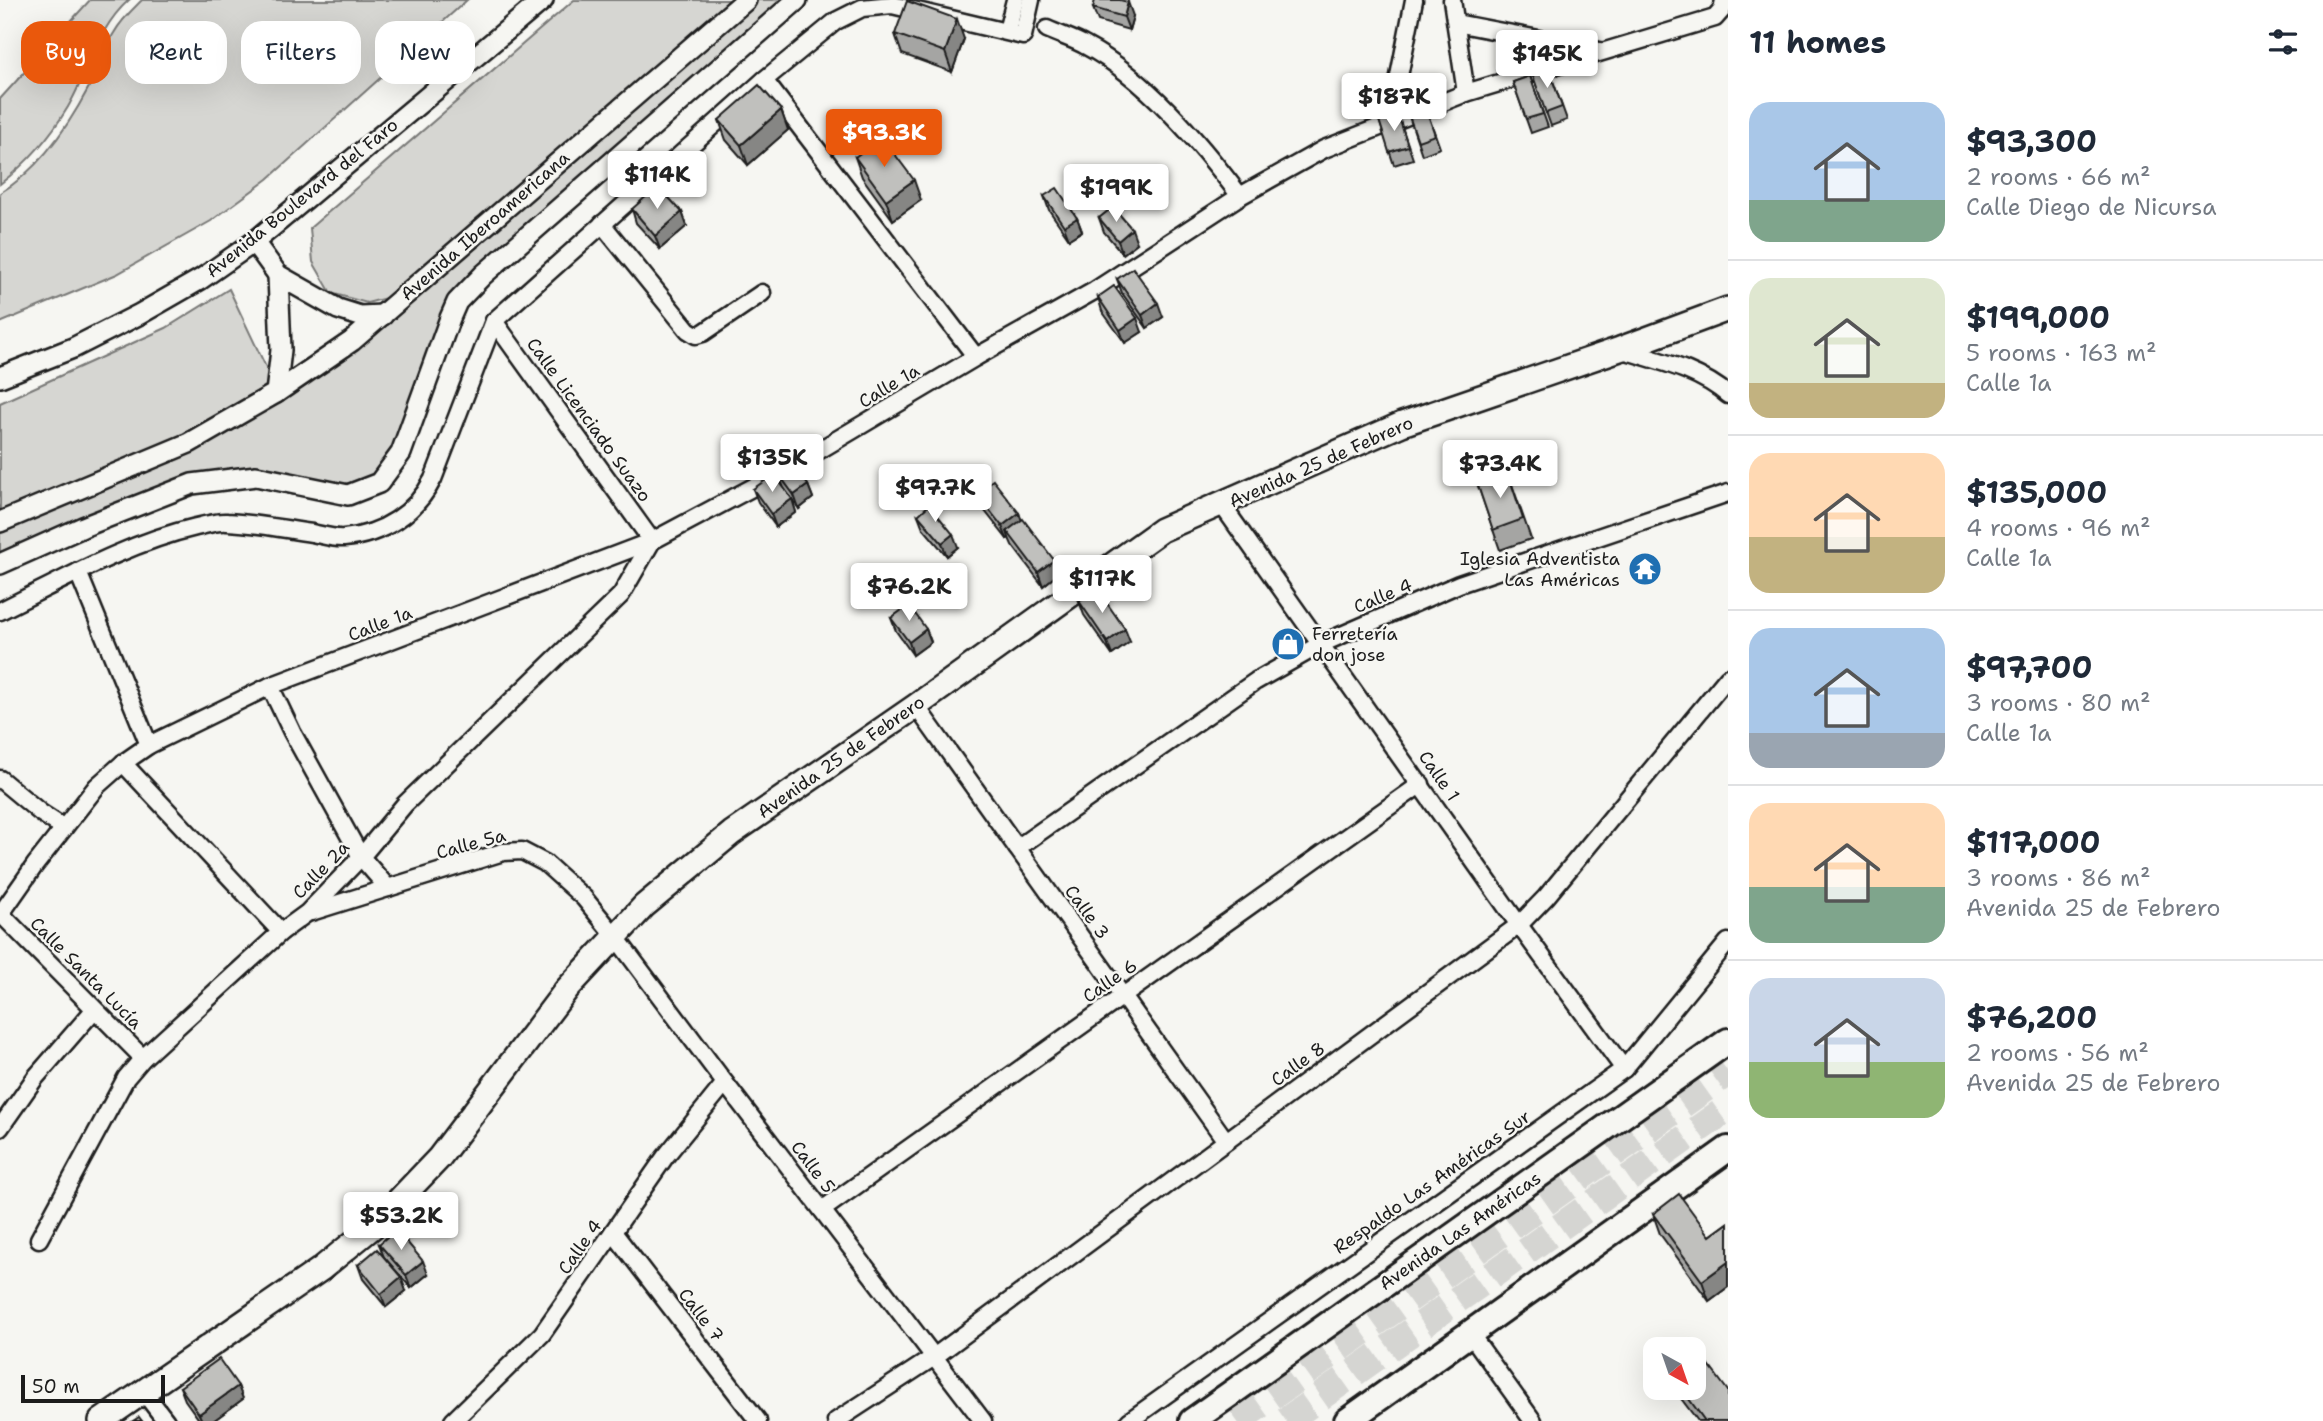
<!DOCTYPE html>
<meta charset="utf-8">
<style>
:root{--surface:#fff;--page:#f6f6f7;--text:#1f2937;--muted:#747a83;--line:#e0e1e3;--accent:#ea580c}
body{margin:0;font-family:"Shantell Sans",sans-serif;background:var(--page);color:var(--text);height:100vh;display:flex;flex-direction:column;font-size:26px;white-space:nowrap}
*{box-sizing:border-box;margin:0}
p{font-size:23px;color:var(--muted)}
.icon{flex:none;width:38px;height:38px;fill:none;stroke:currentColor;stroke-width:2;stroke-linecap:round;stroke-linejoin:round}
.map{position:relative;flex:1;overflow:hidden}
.details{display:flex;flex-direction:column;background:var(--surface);width:595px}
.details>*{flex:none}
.hud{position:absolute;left:21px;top:21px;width:665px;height:63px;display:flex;gap:14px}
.needle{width:46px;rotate:140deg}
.buttons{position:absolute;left:1643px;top:1337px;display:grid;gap:14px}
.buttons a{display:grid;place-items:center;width:63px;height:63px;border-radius:14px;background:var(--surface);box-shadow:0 7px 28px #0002;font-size:35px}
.scale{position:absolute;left:21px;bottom:18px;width:144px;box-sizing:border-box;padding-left:7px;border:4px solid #1c1c1c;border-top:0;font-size:19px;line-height:24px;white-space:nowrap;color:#1c1c1c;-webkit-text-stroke:5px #f6f6f2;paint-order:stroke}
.price{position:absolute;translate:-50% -60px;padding:0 16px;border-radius:7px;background:#fff;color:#222;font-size:23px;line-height:46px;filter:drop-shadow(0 2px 4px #0008)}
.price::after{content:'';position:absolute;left:50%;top:42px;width:21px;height:16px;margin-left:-10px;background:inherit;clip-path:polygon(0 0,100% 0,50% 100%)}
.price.active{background:var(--accent);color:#fff}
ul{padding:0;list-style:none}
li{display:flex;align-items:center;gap:21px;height:175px;padding:0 21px}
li+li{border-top:2px solid var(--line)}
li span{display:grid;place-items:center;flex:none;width:196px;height:140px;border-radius:21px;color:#555}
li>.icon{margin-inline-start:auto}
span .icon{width:84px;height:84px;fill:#fffc;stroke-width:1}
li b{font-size:30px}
h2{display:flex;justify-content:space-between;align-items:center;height:84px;padding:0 21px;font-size:30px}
.tag{padding:0 24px;border-radius:21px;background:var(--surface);box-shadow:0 7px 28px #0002;font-size:24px;line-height:63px}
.tag.active{background:var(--accent);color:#fff}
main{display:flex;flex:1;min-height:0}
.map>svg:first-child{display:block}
</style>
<main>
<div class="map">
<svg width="1728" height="1421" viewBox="0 0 1728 1421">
<rect width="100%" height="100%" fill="#f6f6f2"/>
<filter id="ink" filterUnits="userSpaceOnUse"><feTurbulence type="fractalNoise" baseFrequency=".0143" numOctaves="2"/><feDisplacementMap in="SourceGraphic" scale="14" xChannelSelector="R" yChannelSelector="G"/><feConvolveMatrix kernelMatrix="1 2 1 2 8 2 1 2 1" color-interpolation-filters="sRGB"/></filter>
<g filter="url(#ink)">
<!-- green -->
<g fill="#d6d6d2" stroke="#797977" stroke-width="2">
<path d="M90,0H129C97,28 89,71 68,107C50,137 27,163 0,184V99Z"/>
<path d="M142,0H467L268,179L211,221L117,274L0,323V193C40,169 68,127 89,87C98,69 103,49 114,33C121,20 132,10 142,0Z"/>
<polygon points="574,0 734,0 390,297 367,303 331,293 313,262 310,228"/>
<polygon points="756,0 790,0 452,302 397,451 377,480 345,490 253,473 0,561 0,528 280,397"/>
<polygon points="229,289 273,382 177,438 0,513 0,403 166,328"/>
</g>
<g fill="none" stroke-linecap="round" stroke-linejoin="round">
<!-- motorway-tunnel -->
<g stroke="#d5d5d2" stroke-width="28" stroke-dasharray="28 14" stroke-linecap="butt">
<polyline points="1237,1421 1728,1072"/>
<polyline points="1286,1421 1728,1108"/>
</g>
<defs>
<g id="minor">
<polyline points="1452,0 1466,93"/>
<polyline points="1456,23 1600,51"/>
<path d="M1047,29C1060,35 1074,39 1086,46C1145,77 1200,143 1240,196"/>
<polyline points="1007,31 1015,0"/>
<polyline points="764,80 976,357"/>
<polyline points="1390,122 1414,0"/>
<polyline points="602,224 688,330 696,335 703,333 762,293"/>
<path d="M1620,349C1658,361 1698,369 1728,395"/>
<polyline points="1222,505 1519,925 1624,1069"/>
<polyline points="78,572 149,745"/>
<path d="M0,611C63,580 127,543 196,527C206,525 217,521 227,522C255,523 284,529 312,533C322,535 334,539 344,538C382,535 416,513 433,479L494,321L764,80L836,21L862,8L892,5L1023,36L1031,0"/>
<polyline points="270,686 292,732 361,857 388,888"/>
<polyline points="916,706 1226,1141"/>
<polyline points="123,763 281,932"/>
<polyline points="0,779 41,813 64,828"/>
<polyline points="1017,848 1256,681 1321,644 1459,584 1728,493"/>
<polyline points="311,912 503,852 522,851 545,863 584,898 615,936 725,1083 983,1421"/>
<polyline points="1,914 143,1058"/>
<polyline points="0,915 35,865 97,786 123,763 149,745 270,686 652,541 791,467 976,357 1094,291 1240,196 1324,149 1466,93 1715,18 1722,10 1724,0"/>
<polyline points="0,1128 35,1078 94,1010"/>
<polyline points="822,1210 1421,784"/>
<polyline points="613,1232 758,1421"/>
<polyline points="39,1239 126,1078 143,1058 281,932 307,913 361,857 405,804 621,595 652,541 494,321"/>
<polyline points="1469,1332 1533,1421"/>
<polyline points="143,1391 166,1421"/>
<polyline points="453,1421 542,1334 665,1157 725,1083"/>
<polyline points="836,1421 934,1357 1519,925 1546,897 1728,677"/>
<polyline points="1129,1421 1624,1069 1728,942"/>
</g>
<g id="tertiary">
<polyline points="254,242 278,275 338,309 360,316 383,315"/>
<polyline points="0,377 73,348 140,314 201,279 254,242 543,0"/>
<polyline points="276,393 281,350 278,275"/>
<polyline points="0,522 189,443 276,393 352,341 746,0"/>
<polyline points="0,564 83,527 192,484 256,476 348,495 379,483 401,453 450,318 457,302 483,275 797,0"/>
</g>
<polyline id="secondary" points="101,1421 321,1269 375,1225 439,1158 567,989 644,906 732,833 916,706 1161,530 1402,424 1620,349 1728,309"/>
<g id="primary">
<polyline points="1192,1421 1728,1041"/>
<polyline points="1347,1421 1728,1149"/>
</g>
</defs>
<!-- minor casing -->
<use href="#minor" stroke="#1c1c1c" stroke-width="21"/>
<!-- tertiary casing -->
<use href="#tertiary" stroke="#1c1c1c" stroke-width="24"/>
<!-- secondary casing -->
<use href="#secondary" stroke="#1c1c1c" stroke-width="28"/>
<!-- primary casing -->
<use href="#primary" stroke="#1c1c1c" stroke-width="30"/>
<!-- minor -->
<use href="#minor" stroke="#f6f6f2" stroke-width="16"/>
<!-- tertiary -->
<use href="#tertiary" stroke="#f6f6f2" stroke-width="19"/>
<!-- secondary -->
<use href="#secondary" stroke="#f6f6f2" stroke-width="23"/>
<!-- primary -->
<use href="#primary" stroke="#f6f6f2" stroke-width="24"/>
</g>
<!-- wall -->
<g fill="#a5a5a3" stroke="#1c1c1c" stroke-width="2">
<polygon points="1093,8 1133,16 1129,30 1098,21"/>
<polygon points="895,34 964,39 952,72 902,54"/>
<polygon points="1548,67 1567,120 1551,126 1532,73"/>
<polygon points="1530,76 1548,127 1531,133 1513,82"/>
<polygon points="1425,106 1440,148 1422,155 1408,113"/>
<polygon points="781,110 788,130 748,165 726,140 719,120"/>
<polygon points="1379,120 1402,127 1413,159 1394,165"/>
<polygon points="855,157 921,200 893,220 862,177"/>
<polygon points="1044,196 1077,218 1082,231 1069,239 1049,210"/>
<polygon points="632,209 682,212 687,226 660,249 636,223"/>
<polygon points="1099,218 1137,243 1123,254 1104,232"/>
<polygon points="1117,279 1163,317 1147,328 1122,293"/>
<polygon points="1098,297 1142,332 1125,343 1102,311"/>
<polygon points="1507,470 1531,539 1500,550 1476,480"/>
<polygon points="778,473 808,485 813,498 799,509 792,499 796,512 776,527 758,502 753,489 783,486"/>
<polygon points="976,493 1019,513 1021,520 1059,573 1043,586 1012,545 1009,538 1007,539 981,506"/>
<polygon points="918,515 958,547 947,556 923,528"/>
<polygon points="1079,601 1130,642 1112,655 1084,615"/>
<polygon points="891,618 926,629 931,642 913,655 896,631"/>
<polygon points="1653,1214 1710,1236 1728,1223 1728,1287 1709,1301 1660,1234"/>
<polygon points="379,1244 428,1274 411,1288 384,1257"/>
<polygon points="358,1265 406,1291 386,1307 363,1279"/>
<polygon points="238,1386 243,1399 213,1421 200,1421 185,1400 180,1387"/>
<polygon points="1673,1388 1694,1388 1728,1421 1698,1421"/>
</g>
<!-- shaded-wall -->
<g fill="#868684" stroke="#1c1c1c" stroke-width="2">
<polygon points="1128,2 1133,16 1129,30 1124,17"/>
<polygon points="957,19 964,39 952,72 945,52"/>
<polygon points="781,110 788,130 748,165 741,145"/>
<polygon points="914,180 921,200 893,220 886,200"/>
<polygon points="682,212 687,226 660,249 655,236"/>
<polygon points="1077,218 1082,231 1069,239 1064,226"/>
<polygon points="1132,229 1137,243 1123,254 1118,241"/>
<polygon points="1158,303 1163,317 1147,328 1142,315"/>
<polygon points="1137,318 1142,332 1125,343 1120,330"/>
<polygon points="808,485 813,498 799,509 794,495"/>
<polygon points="792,499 796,512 776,527 771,514"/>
<polygon points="1019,513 1024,526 1007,531 1009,538 1007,539 1002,526"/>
<polygon points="953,534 958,547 947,556 942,543"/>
<polygon points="1054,560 1059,573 1043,586 1038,572"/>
<polygon points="926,629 931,642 913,655 909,642"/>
<polygon points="1125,629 1130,642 1112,655 1107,642"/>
<polygon points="423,1261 428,1274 411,1288 406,1275"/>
<polygon points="1728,1262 1728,1287 1709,1301 1702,1281"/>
<polygon points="401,1277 406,1291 386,1307 381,1294"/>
<polygon points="238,1386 243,1399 213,1421 202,1421 199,1414"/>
</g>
<!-- building -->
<g fill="#c0c0bd" stroke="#1c1c1c" stroke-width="2">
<polygon points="1095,0 1120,0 1128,2 1124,17 1093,8"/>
<polygon points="907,1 957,19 945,52 895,34"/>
<polygon points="1548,67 1562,107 1546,113 1532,73"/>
<polygon points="1530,76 1543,114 1526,119 1513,82"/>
<polygon points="759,85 781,110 741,145 719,120"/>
<polygon points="1425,106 1435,135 1418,141 1408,113"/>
<polygon points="1398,114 1408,146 1389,152 1379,120"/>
<polygon points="882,137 914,180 886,200 855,157"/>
<polygon points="658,186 682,212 655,236 632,209"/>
<polygon points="1057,188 1077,218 1064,226 1044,196"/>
<polygon points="1113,207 1132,229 1118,241 1099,218"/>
<polygon points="1133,268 1158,303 1142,315 1117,279"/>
<polygon points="1114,286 1137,318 1120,330 1098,297"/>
<polygon points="793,463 808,485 794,495 778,473"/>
<polygon points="1507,470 1523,519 1493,530 1476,480"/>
<polygon points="774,474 792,499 771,514 753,489"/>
<polygon points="993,480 1019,513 1002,526 976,493"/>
<polygon points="929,505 953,534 942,543 918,515"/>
<polygon points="1023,519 1054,560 1038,572 1007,531"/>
<polygon points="1097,589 1125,629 1107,642 1079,601"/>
<polygon points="909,605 926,629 909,642 891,618"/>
<polygon points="1679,1194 1710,1236 1728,1223 1728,1262 1702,1281 1653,1214"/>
<polygon points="396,1229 423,1261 406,1275 379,1244"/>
<polygon points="377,1249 401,1277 381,1294 358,1265"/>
<polygon points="1690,1340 1728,1391 1728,1421 1705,1421 1681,1388 1694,1388 1694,1349 1677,1349"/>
<polygon points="219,1359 238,1386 199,1414 180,1387"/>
<polygon points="139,1417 142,1421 133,1421"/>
</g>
</g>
<!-- icons -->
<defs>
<symbol id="temple-disc" viewBox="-11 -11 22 22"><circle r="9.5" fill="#1f6fb2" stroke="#f6f6f2"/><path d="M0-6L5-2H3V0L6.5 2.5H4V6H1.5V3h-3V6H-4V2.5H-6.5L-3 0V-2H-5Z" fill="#fff"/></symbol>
<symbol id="shop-disc" viewBox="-11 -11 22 22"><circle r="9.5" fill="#1f6fb2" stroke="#f6f6f2"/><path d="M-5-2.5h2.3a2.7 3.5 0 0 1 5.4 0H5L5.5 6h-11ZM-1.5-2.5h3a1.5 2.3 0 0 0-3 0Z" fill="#fff"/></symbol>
</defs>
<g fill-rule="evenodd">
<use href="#temple-disc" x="1626" y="550" width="38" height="38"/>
<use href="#shop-disc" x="1269" y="625" width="38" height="38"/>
</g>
<g text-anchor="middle" stroke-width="5" stroke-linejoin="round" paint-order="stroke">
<!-- street labels -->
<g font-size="18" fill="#1c1c1c" stroke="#f6f6f2">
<text transform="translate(302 198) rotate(-39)" y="6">Avenida Boulevard del Faro</text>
<text transform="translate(485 226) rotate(-41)" y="6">Avenida Iberoamericana</text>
<text transform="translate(889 386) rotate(-31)" y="6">Calle 1a</text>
<text transform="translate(589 420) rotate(54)" y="6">Calle Licenciado Suazo</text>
<text transform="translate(1321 462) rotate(-24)" y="6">Avenida 25 de Febrero</text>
<text transform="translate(1383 596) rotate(-23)" y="6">Calle 4</text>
<text transform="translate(380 624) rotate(-21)" y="6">Calle 1a</text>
<text transform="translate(841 757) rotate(-35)" y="6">Avenida 25 de Febrero</text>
<text transform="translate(1439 776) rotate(55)" y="6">Calle 1</text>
<text transform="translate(471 844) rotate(-15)" y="6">Calle 5a</text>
<text transform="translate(321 870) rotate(-46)" y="6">Calle 2a</text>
<text transform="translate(1087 912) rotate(54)" y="6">Calle 3</text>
<text transform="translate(86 973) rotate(45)" y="6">Calle Santa Lucía</text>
<text transform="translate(1110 981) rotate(-35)" y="6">Calle 6</text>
<text transform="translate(1298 1064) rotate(-36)" y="6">Calle 8</text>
<text transform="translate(813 1167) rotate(53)" y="6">Calle 5</text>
<text transform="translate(1432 1182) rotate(-35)" y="6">Respaldo Las Américas Sur</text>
<text transform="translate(1460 1231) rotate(-35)" y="6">Avenida Las Américas</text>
<text transform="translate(580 1247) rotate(-55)" y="6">Calle 4</text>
<text transform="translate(701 1315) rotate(53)" y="6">Calle 7</text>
</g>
<!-- poi labels -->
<g font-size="18" fill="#1c1c1c" stroke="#f6f6f2" text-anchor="end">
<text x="1620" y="565">Iglesia Adventista<tspan x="1620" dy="21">Las Américas</tspan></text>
<text x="1312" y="640" text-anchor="start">Ferretería<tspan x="1312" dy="21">don jose</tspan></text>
</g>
</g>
</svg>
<div class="buttons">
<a><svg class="needle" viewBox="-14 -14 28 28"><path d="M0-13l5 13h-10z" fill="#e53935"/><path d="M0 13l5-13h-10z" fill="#747a83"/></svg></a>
</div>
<div class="scale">50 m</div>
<b class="price" style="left:1547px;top:90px">$145K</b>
<b class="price" style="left:1394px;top:133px">$187K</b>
<b class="price active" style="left:884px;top:169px">$93.3K</b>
<b class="price" style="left:657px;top:211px">$114K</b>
<b class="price" style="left:1116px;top:224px">$199K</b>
<b class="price" style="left:772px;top:494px">$135K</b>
<b class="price" style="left:1500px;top:500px">$73.4K</b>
<b class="price" style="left:935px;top:524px">$97.7K</b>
<b class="price" style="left:1102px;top:615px">$117K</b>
<b class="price" style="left:909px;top:623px">$76.2K</b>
<b class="price" style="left:401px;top:1252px">$53.2K</b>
<div class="hud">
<a class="tag active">Buy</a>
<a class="tag">Rent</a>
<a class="tag">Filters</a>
<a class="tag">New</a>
</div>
</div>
<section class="details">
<h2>11 homes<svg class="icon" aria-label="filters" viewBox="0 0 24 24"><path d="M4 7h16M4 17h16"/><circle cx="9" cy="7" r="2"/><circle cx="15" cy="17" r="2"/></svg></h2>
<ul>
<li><span style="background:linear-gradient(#a9c7e8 70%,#7fa58c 0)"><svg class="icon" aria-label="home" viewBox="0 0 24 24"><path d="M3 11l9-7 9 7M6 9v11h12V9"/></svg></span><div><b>$93,300</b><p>2 rooms · 66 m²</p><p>Calle Diego de Nicursa</p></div></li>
<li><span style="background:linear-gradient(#dfe7d0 75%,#c2b280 0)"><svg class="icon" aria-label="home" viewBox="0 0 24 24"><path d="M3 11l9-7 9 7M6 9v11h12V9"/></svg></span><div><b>$199,000</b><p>5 rooms · 163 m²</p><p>Calle 1a</p></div></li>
<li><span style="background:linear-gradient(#ffd9b3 60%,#c2b280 0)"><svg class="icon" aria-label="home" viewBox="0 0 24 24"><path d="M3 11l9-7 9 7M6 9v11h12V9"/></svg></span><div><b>$135,000</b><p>4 rooms · 96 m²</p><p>Calle 1a</p></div></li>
<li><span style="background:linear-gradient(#a9c7e8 75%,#9aa5b1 0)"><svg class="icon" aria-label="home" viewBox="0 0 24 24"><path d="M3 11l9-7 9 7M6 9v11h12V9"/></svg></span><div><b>$97,700</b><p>3 rooms · 80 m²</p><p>Calle 1a</p></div></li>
<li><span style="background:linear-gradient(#ffd9b3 60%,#7fa58c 0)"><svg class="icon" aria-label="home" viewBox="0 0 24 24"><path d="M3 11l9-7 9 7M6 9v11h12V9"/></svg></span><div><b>$117,000</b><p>3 rooms · 86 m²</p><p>Avenida 25 de Febrero</p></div></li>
<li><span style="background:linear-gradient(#c9d6e8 60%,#8fb573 0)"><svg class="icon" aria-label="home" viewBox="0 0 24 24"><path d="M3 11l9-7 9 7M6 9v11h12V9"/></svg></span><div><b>$76,200</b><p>2 rooms · 56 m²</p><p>Avenida 25 de Febrero</p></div></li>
</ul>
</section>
</main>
